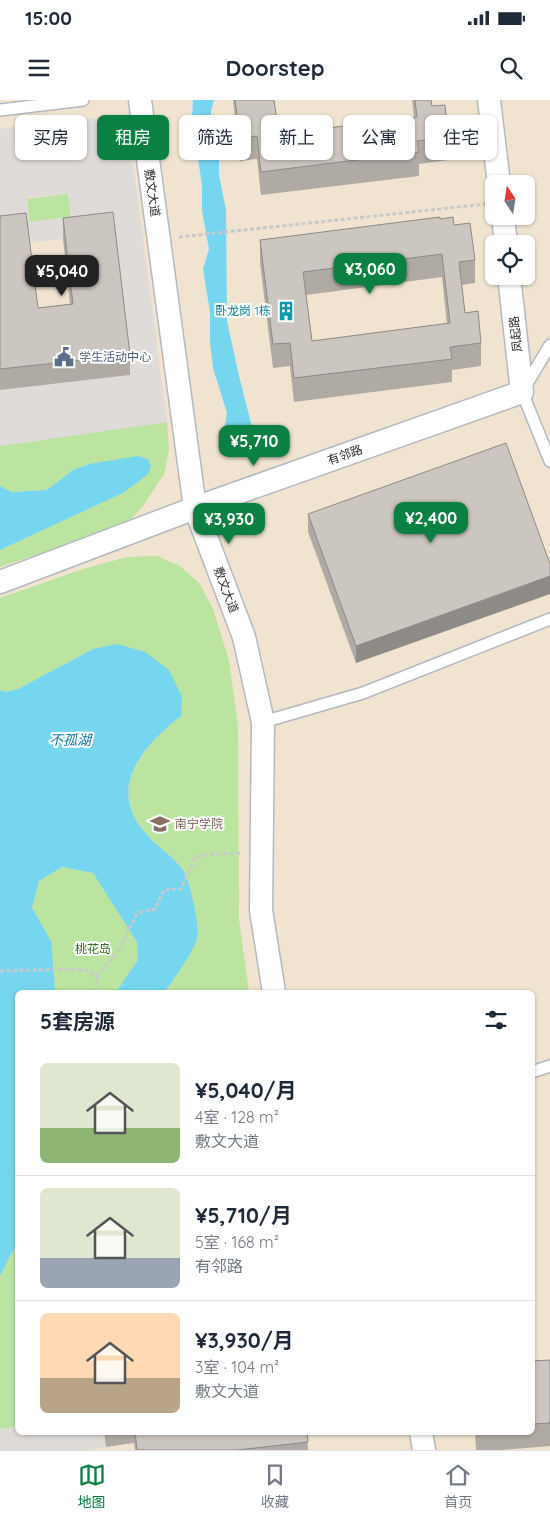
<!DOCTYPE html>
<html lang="zh">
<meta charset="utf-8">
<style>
:root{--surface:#fff;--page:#f6f6f7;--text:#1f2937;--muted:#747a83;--line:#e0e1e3;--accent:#0b8043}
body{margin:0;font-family:Quicksand,"Noto Sans SC",sans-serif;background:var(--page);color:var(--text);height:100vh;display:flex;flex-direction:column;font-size:19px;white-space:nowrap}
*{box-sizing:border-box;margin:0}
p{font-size:16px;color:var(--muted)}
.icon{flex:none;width:28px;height:28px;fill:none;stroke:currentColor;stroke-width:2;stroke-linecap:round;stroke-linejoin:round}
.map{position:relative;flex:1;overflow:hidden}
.details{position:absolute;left:15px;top:890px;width:520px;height:445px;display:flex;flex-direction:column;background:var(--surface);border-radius:8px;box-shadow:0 1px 4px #0004}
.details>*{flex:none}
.banner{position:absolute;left:15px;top:15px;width:520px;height:45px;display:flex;gap:10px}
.needle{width:32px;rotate:348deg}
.tools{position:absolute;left:485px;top:75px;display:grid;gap:10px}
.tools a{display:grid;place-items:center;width:50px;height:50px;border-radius:8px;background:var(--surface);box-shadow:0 1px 4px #0004;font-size:25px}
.price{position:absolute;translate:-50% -42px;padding:0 11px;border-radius:10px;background:var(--accent);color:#fff;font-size:16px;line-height:32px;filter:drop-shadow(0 1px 2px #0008)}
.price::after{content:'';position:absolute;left:50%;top:30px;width:15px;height:11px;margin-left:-8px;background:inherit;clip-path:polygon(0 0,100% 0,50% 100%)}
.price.current{background:#222;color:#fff}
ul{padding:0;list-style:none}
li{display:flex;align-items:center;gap:15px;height:125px;padding:0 25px}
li+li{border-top:1px solid var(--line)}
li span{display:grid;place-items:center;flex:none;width:140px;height:100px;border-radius:8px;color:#555}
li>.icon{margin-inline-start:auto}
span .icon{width:60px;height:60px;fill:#fffc;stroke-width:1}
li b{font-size:21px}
h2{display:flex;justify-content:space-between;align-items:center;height:60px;padding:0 25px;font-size:21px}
.pill{padding:0 18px;border-radius:8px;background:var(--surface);box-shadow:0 1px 4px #0004;font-size:18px;line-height:45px}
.pill.current{background:var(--accent);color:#fff}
.status{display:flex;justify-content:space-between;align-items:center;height:35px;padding:0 25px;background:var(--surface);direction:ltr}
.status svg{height:14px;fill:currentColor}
header{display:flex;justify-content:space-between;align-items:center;height:65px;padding:0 25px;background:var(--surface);font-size:22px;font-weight:700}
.menu{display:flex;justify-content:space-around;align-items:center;height:70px;border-top:1px solid var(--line);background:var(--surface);font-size:14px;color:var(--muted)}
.menu a{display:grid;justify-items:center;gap:2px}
.menu .current{color:var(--accent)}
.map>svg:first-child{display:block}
</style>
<div class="status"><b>15:00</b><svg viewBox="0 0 49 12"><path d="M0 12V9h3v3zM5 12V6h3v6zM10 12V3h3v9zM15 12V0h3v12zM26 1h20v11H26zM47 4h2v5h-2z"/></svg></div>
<header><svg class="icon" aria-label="menu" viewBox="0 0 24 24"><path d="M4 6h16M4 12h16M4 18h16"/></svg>Doorstep<svg class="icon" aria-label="search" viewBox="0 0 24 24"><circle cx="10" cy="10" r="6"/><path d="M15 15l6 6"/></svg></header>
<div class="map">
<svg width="550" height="1350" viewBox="0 0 550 1350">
<rect width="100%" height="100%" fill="#efe8e1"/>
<!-- education -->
<path fill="#f0e4d1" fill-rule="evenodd" d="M0,0H550V1350H0ZM494,84H526V116H494ZM494,144H526V176H494ZM18,892H532V1332H18Z"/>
<!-- green -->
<g fill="#bae49f">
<polygon points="76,20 78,40 17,47 14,27"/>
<polygon points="68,94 71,117 29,122 27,99"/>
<polygon points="167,322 169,350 164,374 143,406 132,418 110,430 0,467 0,450 123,393 113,361 89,364 73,370 47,390 12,392 0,386 0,346"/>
<path d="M157,456L180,466L200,484L213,509L229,560L238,626L239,819L249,892H165C174,878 197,849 198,833C198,820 190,780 183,770C175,758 158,747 147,735C105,688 142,648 181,616L93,549L18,589L5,592L0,590V498L83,469L127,457Z"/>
<polygon points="62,767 93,773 137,842 138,860 116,892 54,892 55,890 32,808 39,781"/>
<polygon points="17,1145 17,1327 0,1329 0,1176 11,1154"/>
</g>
<!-- plaza -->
<g fill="#dfdbd8" fill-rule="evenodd">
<path d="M117,16L125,19L128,24L167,322L0,346V290L130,275L113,133L27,143L0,136V29L14,27L17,47L78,40L76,20ZM68,94L71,117L29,122L27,98Z"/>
<polygon points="17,1327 18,1332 104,1333 106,1347 85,1350 0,1350 0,1329"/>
</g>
<!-- water -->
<g fill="#76d5ef">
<polygon points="193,0 214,0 211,11 211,29 219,45 219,75 226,110 227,221 239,276 252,327 254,338 248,349 230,347 223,336 227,313 213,268 210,242 210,212 203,169 209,149 202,111 202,85 192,19"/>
<polygon points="138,356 148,359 151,367 147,375 123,393 0,450 0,386 12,392 47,390 73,370 89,364"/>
<path d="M117,544L145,552L169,570L182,597L181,616C142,647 105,688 147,735C158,747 175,758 183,770C190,780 198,820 198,833C197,849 174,878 165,892H116L138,860L137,842L93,773L62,767L39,781L32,808L51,841L55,890L54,892H18L17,1145L11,1154L0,1176V590L5,592L18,589L93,549Z"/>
</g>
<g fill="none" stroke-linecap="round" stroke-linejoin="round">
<defs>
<g id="lane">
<polyline points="0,10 83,0"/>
<polyline points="550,245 522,292 550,361"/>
<polyline points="263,622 363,593 550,519"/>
<polyline points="532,972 550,966"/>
</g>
<g id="street">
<polyline points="140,0 195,408 244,537 263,622 261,810 274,892"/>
<polyline points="489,0 499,84"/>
<polyline points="503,116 506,144"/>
<polyline points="0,482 195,408 522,292 509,176"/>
<polyline points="421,1332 424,1350"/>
</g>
</defs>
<!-- lane casing -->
<use href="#lane" stroke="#b4b8c1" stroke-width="14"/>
<!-- street casing -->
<use href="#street" stroke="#b4b8c1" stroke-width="25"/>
<!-- path -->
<g stroke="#c9c9c9" stroke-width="3" stroke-dasharray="4 2.5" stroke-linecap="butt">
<polyline points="179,137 486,104"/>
<polyline points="0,871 70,869 88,871 97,877 95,892"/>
<polyline points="97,877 120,848 137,813 155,809 164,790 181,789 195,758 203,755 242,753"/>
</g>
<!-- lane -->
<use href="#lane" stroke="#fff" stroke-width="11"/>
<!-- street -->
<use href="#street" stroke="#fff" stroke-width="22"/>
</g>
<!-- wall -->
<g fill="#afaaa4" fill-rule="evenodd">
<polygon points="233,0 274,0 279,34 414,17 412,0 431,0 432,6 448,37 448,60 419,64 419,76 261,95 257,59 240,61"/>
<polygon points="0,116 38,208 70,204 63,139 63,118 130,255 130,275 0,290"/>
<path d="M440,119L454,125L475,160V183L462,185L465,213L481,243V266L452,270V282L294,302L290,266L273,268L260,163V140ZM442,177L447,224L312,241L306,195Z"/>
<polygon points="308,414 550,464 356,563 308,432"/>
<polygon points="550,1260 550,1346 501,1350 476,1350 475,1332 532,1332 532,1261"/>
<polygon points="104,1332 307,1332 308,1350 135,1350 134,1343 106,1347"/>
</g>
<!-- shaded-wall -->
<polygon fill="#8e8b86" points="550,476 550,494 356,563 356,546"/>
<!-- building -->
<g fill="#cbc6bf" stroke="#8e8b86" fill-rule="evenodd">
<polygon points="235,0 274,0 279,34 417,17 415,0 431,0 432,6 445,5 448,37 417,41 419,52 261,72 257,36 240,38"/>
<polygon points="113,112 130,255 0,269 0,116 26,113 38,208 73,204 63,118"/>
<path d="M440,117V119L453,117L454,125L470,123L475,160L459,162L465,213L478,211L481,243L450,247L452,259L294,278L290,243L273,244L260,140ZM442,154L450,223L312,241L303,172Z"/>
<polygon points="506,343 550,464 550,476 356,546 308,414"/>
<polygon points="550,1260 550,1323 532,1324 532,1261"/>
<polygon points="135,1332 307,1332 308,1342 237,1350 137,1350"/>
</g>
<!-- icons -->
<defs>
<symbol id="building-bare" viewBox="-9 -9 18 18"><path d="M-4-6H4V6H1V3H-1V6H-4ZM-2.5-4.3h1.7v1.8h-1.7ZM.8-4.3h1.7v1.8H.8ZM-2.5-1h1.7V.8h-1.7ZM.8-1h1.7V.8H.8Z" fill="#0f9aa8" stroke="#fff" stroke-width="2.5" paint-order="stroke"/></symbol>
<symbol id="civic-bare" viewBox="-9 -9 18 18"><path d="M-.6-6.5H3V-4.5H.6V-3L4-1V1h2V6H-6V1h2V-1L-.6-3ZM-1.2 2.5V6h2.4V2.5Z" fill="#5c6f8a" stroke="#fff" stroke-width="2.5" paint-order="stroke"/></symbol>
<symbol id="university-bare" viewBox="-9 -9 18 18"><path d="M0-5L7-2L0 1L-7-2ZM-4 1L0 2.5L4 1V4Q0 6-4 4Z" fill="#8d6e63" stroke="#fff" stroke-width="2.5" paint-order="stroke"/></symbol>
</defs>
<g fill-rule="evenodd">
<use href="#building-bare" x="272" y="197" width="28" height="28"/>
<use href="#civic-bare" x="50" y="243" width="28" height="28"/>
<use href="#university-bare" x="146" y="710" width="28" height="28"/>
</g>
<g text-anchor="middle" stroke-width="4" stroke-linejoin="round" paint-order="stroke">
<!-- street labels -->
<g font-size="12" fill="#2e2e2e" stroke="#fff">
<text transform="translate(152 93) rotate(82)" y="4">敷文大道</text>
<text transform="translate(516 234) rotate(-96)" y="4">凤起路</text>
<text transform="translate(345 355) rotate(-19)" y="4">有邻路</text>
<text transform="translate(226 490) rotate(69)" y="4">敷文大道</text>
</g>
<!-- culture labels -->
<g font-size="12" fill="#0d838f" stroke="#fff" text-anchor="end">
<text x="271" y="215">卧龙岗 1栋</text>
</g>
<!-- service labels -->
<g font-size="12" fill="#4e5e75" stroke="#fff" text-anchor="start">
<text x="79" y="261">学生活动中心</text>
</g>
<!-- education labels -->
<g font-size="12" fill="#785e54" stroke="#fff" text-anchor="start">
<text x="175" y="728">南宁学院</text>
</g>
<!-- park labels -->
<g font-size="12" fill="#316d1c" stroke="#fff">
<text x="93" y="853">桃花岛</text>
</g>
<!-- water labels -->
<g font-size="14" font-style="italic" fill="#0f77a1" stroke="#fff">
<text x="70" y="645">不孤湖</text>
</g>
</g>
</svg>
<div class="tools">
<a><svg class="needle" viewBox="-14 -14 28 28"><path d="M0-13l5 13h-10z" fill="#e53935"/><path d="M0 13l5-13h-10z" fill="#747a83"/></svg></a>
<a><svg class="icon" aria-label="locate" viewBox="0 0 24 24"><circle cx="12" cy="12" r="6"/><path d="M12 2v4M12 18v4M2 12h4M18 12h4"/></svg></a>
</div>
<b class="price" style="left:370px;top:195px">¥3,060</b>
<b class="price current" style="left:62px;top:197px">¥5,040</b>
<b class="price" style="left:254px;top:367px">¥5,710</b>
<b class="price" style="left:431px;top:444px">¥2,400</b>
<b class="price" style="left:229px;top:445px">¥3,930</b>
<div class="banner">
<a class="pill">买房</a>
<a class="pill current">租房</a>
<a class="pill">筛选</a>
<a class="pill">新上</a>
<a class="pill">公寓</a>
<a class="pill">住宅</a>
</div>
<section class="details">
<h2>5套房源<svg class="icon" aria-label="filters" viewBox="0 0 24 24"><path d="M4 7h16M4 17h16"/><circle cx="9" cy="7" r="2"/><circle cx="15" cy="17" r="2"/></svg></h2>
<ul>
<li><span style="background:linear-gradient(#dfe7d0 65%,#8fb573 0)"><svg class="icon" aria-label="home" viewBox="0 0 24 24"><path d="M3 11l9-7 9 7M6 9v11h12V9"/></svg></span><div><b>¥5,040/月</b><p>4室 · 128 m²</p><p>敷文大道</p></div></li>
<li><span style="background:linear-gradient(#dfe7d0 70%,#9aa5b1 0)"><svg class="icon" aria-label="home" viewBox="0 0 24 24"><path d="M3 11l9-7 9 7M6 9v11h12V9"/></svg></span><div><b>¥5,710/月</b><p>5室 · 168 m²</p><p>有邻路</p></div></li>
<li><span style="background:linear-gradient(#ffd9b3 65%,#b9a48a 0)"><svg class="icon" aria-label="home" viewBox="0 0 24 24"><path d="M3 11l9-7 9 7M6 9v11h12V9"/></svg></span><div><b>¥3,930/月</b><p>3室 · 104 m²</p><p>敷文大道</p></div></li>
</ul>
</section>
</div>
<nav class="menu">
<a class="current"><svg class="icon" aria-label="map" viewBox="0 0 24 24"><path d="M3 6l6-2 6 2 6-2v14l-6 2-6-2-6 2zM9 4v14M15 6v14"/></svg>地图</a>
<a><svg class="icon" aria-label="saved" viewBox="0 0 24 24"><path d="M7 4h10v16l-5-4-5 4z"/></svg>收藏</a>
<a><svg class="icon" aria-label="home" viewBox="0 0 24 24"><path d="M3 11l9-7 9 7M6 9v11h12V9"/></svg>首页</a>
</nav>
